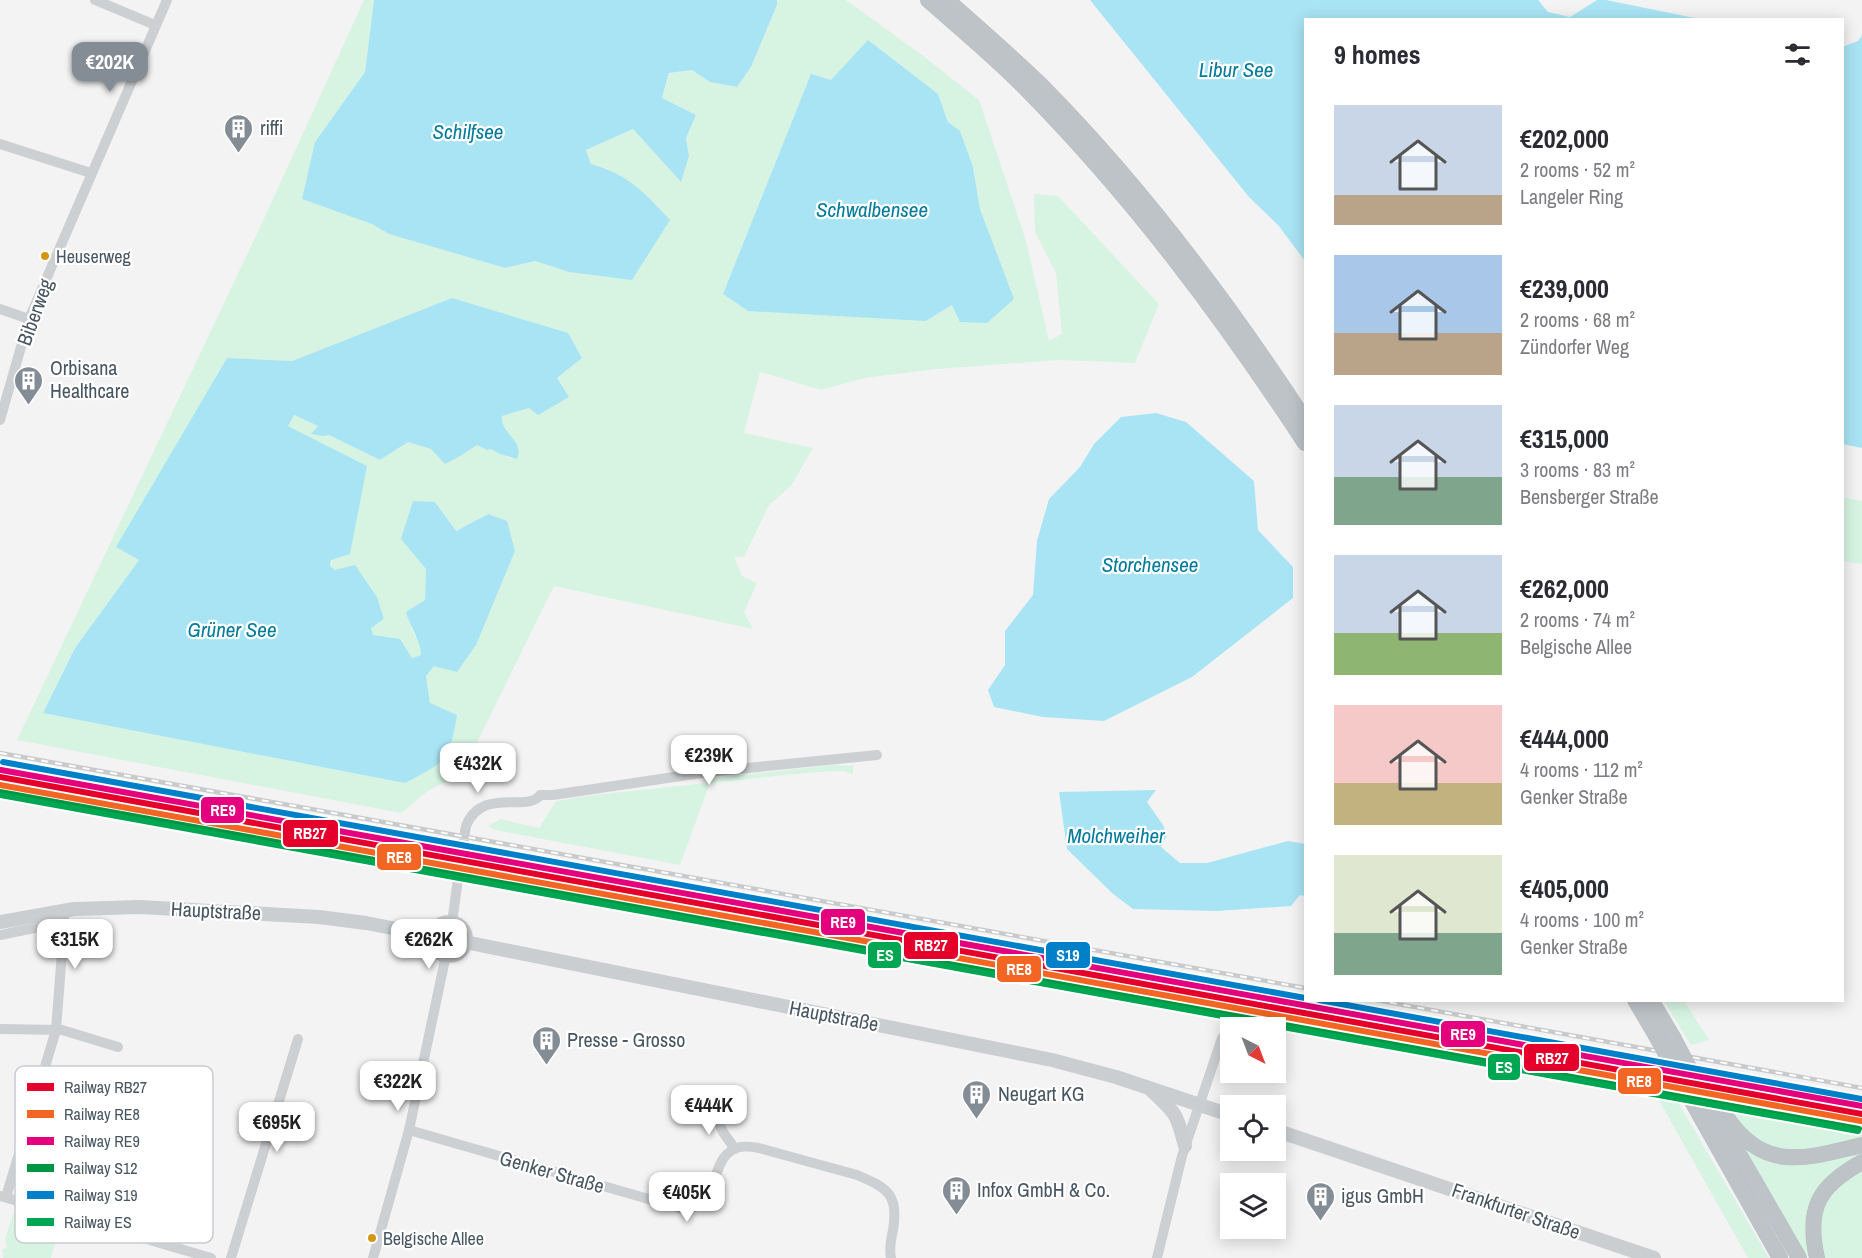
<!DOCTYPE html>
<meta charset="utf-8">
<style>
:root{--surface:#fff;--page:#f7f7f7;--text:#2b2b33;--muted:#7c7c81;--accent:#848d95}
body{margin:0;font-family:"Archivo Narrow",sans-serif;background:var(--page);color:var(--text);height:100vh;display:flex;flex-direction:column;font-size:22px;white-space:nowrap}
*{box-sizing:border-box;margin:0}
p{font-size:20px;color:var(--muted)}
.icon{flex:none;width:33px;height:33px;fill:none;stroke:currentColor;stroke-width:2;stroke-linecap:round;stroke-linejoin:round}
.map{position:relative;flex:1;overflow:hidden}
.sheet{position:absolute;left:1304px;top:18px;width:540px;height:984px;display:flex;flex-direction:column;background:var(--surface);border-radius:0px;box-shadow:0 3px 15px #0003}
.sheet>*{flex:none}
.needle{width:39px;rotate:138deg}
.buttons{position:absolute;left:1220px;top:1017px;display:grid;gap:12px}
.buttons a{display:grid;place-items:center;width:66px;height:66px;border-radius:0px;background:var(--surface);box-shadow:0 3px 15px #0003;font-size:30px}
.price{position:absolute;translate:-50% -51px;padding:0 14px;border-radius:12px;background:#fff;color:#222;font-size:20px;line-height:39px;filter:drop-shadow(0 2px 3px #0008)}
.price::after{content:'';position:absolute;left:50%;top:36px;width:18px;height:14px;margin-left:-9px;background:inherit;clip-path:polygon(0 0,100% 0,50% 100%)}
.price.active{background:var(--accent);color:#fff}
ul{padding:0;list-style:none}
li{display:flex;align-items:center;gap:18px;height:150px;padding:0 30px}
li span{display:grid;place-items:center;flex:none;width:168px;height:120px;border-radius:0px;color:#555}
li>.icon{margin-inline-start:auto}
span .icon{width:72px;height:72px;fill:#fffc;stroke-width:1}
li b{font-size:26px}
h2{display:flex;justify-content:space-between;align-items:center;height:72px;padding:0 30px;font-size:26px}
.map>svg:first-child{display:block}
</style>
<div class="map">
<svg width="1862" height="1258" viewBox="0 0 1862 1258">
<rect width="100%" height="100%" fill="#f4f3f3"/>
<!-- green -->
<g fill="#d7f4e2" fill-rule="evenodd">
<path d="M364,0H374L365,72L315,142L372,224L389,234L505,268L535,261L569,272L609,169L591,164L586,150L633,129L680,181L689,156L686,138L696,115L662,98L670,73L692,70L710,82L737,87L751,67L777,5V0H846L922,55L979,100L1026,241L1049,341L1062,334L1056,273L1035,232L1034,194L1058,196L1159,304L1135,363L1060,360L937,369L865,378L821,390L760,372L744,433L813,448L791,486L769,505L744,557H734L742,576L757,583L744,612L753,629L554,586L460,777C448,781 435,785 424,794C416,800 410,807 401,813L17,740L261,225ZM811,75L831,81L938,94L948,122L973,167L980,209L1013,299L953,305L926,321ZM452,298L582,358L557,378L568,396L502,416L501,421L507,432L512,459L491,449L487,450L477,445L462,455L408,442L380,460L329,435L312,433L318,426L294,415L288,426L367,466L330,566C362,588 371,575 384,619L371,628L373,635L381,638L390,637L412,658L421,655L422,649L411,628L425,600L426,569L402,539L435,502L455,531L488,514L434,666L426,676L430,703L325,767L43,713L75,648L139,560L117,547L227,358L292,361Z"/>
<polygon points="1842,497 1862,501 1862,564 1842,561"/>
<path d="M831,765L853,766V774L844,771C799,772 755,779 710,783L680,865L495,830L488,826L501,819L539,828L556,801C606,792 655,789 706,783L714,778Z"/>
<circle cx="449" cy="939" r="11"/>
<polygon points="1664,1001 1684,1001 1709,1040 1691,1045"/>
<polygon points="1648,1081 1668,1085 1769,1258 1748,1258"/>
<path d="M1719,1093L1862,1120V1138C1789,1156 1761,1166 1719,1093Z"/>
<polygon points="1741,1142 1755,1151 1862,1147 1862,1158 1830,1178 1812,1258 1809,1258 1805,1253"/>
<polygon points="1862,1168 1862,1258 1822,1258 1818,1222 1828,1195"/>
<polygon points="13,1214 59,1228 51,1258 3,1258 2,1249 7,1248 5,1239"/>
</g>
<!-- water -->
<g fill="#a9e4f4">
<path d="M374,0H777V5L751,67L737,87L710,82L692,70L669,73L662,98L696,115L686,138L689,156L681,182L633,129L586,150L591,164C628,174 645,193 670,220L632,280L569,272L535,261L505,268L389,234L372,224L302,199L315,142L365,72Z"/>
<polygon points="1090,0 1538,0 1548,12 1570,17 1597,0 1606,0 1700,19 1305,20 1305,261 1278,225 1249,197"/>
<polygon points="1862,35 1862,448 1842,444 1842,47 1858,41"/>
<polygon points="868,40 938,94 948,122 960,131 973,167 980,209 1014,299 987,323 960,322 952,305 926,321 748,311 723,294 811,74 831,80"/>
<path d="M452,298L568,333L582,358L557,378L569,397L538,415L529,408L502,416C500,434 525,440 517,459L500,454L491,449L487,450L477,445L462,455L445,464L431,449L408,442L380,460L329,435L323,436L311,434L318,426L294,415L288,426L367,466L350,554L331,560L330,566L335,570L355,565L377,597L384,619L371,628L373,635L400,639L412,658L421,655C422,644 409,624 406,612L425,600L426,569L401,539L413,501L435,502L456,531L488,514L507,521L515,551L476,645L457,672L434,666L426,676L430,703L457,715C449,762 446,761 405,783L43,713L75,648L139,560L116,547L227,358L292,361Z"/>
<polygon points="1156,413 1186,422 1254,481 1258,530 1293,567 1293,598 1192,677 1104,721 1043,717 994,707 988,690 1005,665 1005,631 1033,595 1037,541 1049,499 1080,467 1094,444 1121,417"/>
<polygon points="1156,790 1147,802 1163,825 1167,835 1161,847 1180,863 1207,863 1288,841 1305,844 1305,896 1300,895 1291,906 1217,911 1133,909 1112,893 1067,849 1059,792"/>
</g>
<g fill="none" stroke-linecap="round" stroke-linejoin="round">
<!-- minor-tunnel -->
<polyline stroke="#c9cccf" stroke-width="10" stroke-dasharray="10 5" stroke-linecap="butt" points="460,864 466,826"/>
<defs>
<g id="highway">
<path d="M928,0C963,31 1000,61 1032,95C1136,201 1224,320 1305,443"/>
<path d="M947,0C979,28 1011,56 1041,85C1141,186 1228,302 1305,420"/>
<polyline points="1635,1000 1655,1034"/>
<polyline points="1651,1000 1673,1037"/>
<polyline points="1687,1064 1799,1258"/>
<polyline points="1689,1096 1780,1258"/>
<path d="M1728,1119C1765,1173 1808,1158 1862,1145"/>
<path d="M1817,1258C1806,1209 1818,1186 1862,1162"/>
</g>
</defs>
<!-- highway casing -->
<use href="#highway" stroke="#b8bdc3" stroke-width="16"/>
<!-- minor -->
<g stroke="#cdd0d3" stroke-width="10">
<polyline points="95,0 155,25"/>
<polyline points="0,144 91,173"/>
<polyline points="0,309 29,319"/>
<polyline points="0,420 29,319 167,0"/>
<path d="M466,826C482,786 529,813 540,795H553L708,772L877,755"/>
<polyline points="452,923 460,864"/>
<polyline points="0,935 64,922"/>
<polyline points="0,1029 62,1030 118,1047"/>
<polyline points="712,1108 723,1132 735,1149"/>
<path d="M409,1130L683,1209C724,1207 706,1155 740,1147C746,1146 753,1147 759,1148L857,1175C888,1188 899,1195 893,1230C891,1239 889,1249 891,1258"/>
<polyline points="1,1196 211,1258"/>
<polyline points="6,1197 56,1030 64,926 64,910"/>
<polyline points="231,1258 298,1039"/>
<polyline points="373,1258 409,1130 446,955"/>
<polyline points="1157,1258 1182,1156 1222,1038"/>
</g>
<!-- major -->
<g stroke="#caced1" stroke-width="14">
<polyline points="0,922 74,909 140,907 319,917 366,923 433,936"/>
<circle cx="449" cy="939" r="17"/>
<polyline points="465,942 1052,1060 1116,1077 1230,1115"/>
<path d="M1152,1091C1176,1113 1177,1114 1185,1146"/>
<polyline points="1275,1130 1654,1258"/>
</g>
<!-- highway -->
<use href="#highway" stroke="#bec3c8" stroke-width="15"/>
<defs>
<g id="rail">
<polyline points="0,753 1305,988"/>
<polyline points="1376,1000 1862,1088"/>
</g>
</defs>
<!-- rail casing -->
<use href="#rail" stroke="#c8cacc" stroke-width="4.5"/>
<!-- rail -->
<use href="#rail" stroke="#fff" stroke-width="2" stroke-dasharray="7" stroke-linecap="butt"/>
<defs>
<g id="highway-bridge">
<polyline points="1655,1034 1689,1096"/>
<polyline points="1673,1037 1687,1064"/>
</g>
</defs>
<!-- highway-bridge casing -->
<use href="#highway-bridge" stroke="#b8bdc3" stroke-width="16" stroke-linecap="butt"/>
<!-- highway-bridge -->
<use href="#highway-bridge" stroke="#bec3c8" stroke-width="15"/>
<defs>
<polyline id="rail-1" points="0,777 1862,1114"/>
<polyline id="rail-2" points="0,785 1861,1121"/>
<polyline id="rail-3" points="1,770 1862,1106"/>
<polyline id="rail-4" points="0,792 1859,1129"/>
<g id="rail-5">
<polyline points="3,762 1305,998"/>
<polyline points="1319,1000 1862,1099"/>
</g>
<polyline id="rail-6" points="0,795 1858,1131"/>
</defs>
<!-- rail-1 casing -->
<use href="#rail-1" stroke="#fff" stroke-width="10"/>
<!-- rail-2 casing -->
<use href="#rail-2" stroke="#fff" stroke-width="10"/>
<!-- rail-3 casing -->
<use href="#rail-3" stroke="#fff" stroke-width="10"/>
<!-- rail-4 casing -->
<use href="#rail-4" stroke="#fff" stroke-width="10"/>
<!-- rail-5 casing -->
<use href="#rail-5" stroke="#fff" stroke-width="10"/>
<!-- rail-6 casing -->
<use href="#rail-6" stroke="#fff" stroke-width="10"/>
<!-- rail-1 -->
<use href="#rail-1" stroke="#e4002b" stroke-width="6"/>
<!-- rail-2 -->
<use href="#rail-2" stroke="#f26522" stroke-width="6"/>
<!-- rail-3 -->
<use href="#rail-3" stroke="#e5007d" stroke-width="6"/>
<!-- rail-4 -->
<use href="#rail-4" stroke="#009640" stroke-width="6"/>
<!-- rail-5 -->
<use href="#rail-5" stroke="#0080c8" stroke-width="6"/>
<!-- rail-6 -->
<use href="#rail-6" stroke="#00a651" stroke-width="6"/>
</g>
<!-- icons -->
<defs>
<symbol id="building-pin" viewBox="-11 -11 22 30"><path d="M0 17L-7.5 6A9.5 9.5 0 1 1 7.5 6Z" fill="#848d95" stroke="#fff"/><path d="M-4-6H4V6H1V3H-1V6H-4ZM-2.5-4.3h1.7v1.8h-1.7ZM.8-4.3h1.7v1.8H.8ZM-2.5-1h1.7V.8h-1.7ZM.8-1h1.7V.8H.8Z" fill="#fff"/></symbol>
</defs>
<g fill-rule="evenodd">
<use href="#building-pin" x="222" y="112" width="33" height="45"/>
<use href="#building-pin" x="12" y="364" width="33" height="45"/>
<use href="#building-pin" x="530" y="1024" width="33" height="45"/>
<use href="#building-pin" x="960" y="1078" width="33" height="45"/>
<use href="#building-pin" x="940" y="1174" width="33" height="45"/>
<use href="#building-pin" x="1304" y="1180" width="33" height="45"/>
</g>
<!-- markers -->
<g fill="#d49614" stroke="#fff" stroke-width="2">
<circle cx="45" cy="256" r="5"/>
<circle cx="372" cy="1238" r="5"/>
</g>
<g text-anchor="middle" stroke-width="4.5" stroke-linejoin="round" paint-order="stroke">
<!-- bus labels -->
<g font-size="18" fill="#485662" stroke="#fff" text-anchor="start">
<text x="56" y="263">Heuserweg</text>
<text x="383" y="1245">Belgische Allee</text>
</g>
<!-- poi labels -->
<g font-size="20" fill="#485662" stroke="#fff" text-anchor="start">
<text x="260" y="135">riffi</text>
<text x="50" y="375">Orbisana<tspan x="50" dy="23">Healthcare</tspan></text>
<text x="567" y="1047">Presse - Grosso</text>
<text x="998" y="1101">Neugart KG</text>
<text x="977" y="1197">Infox GmbH &amp; Co.</text>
<text x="1341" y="1203">igus GmbH</text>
</g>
<!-- street labels -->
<g font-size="20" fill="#485662" stroke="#fff">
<text transform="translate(35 312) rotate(-70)" y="7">Biberweg</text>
<text transform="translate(216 911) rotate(3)" y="7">Hauptstraße</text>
<text transform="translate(834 1016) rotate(11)" y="7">Hauptstraße</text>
<text transform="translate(552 1172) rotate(16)" y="7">Genker Straße</text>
<text transform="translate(1516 1211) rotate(19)" y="7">Frankfurter Straße</text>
</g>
<!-- water labels -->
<g font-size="21" font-style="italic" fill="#037b9b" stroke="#fff">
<text x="1236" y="77">Libur See</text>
<text x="468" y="139">Schilfsee</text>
<text x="872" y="217">Schwalbensee</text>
<text x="1150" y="572">Storchensee</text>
<text x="232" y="637">Grüner See</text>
<text x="1116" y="843">Molchweiher</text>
</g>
</g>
<!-- legend -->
<rect x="15" y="1066" width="198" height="177" rx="9" fill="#fff" stroke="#c8ccd0" stroke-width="1.5"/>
<rect x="27" y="1083" width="27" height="8" fill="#e4002b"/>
<rect x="27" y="1110" width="27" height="8" fill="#f26522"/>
<rect x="27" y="1137" width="27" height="8" fill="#e5007d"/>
<rect x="27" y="1164" width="27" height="8" fill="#009640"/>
<rect x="27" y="1191" width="27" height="8" fill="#0080c8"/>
<rect x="27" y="1218" width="27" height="8" fill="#00a651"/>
<g font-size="16" fill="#485662">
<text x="64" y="1093">Railway RB27</text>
<text x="64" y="1120">Railway RE8</text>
<text x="64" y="1147">Railway RE9</text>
<text x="64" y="1174">Railway S12</text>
<text x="64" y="1201">Railway S19</text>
<text x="64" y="1228">Railway ES</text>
</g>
<g stroke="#fff" stroke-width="2">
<rect x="200" y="796" width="45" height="28" rx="6" fill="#e5007d"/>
<rect x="282" y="819" width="57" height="29" rx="6" fill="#e4002b"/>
<rect x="376" y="843" width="46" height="28" rx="6" fill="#f26522"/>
<rect x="820" y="908" width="46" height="28" rx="6" fill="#e5007d"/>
<rect x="903" y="931" width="56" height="29" rx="6" fill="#e4002b"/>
<rect x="867" y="941" width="35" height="28" rx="6" fill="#00a651"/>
<rect x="1045" y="941" width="46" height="28" rx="6" fill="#0080c8"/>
<rect x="996" y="955" width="46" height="28" rx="6" fill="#f26522"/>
<rect x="1440" y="1020" width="46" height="28" rx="6" fill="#e5007d"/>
<rect x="1523" y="1043" width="57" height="29" rx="6" fill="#e4002b"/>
<rect x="1487" y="1053" width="34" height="28" rx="6" fill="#00a651"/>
<rect x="1617" y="1067" width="45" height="28" rx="6" fill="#f26522"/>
</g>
<g font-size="16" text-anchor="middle" font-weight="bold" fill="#fff">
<text x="223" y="816">RE9</text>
<text x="310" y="839">RB27</text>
<text x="399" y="863">RE8</text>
<text x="843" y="928">RE9</text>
<text x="931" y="951">RB27</text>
<text x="885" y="961">ES</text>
<text x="1068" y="961">S19</text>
<text x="1019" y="975">RE8</text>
<text x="1463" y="1040">RE9</text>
<text x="1552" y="1064">RB27</text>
<text x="1504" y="1073">ES</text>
<text x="1639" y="1087">RE8</text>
</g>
</svg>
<div class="buttons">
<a><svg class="needle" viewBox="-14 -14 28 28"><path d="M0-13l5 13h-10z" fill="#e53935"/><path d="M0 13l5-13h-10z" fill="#7c7c81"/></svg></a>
<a><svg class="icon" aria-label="locate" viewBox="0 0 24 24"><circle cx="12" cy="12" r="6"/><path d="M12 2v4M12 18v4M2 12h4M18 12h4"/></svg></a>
<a><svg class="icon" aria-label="layers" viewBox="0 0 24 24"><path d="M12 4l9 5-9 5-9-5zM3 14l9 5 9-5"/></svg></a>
</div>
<b class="price active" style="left:110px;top:93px">€202K</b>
<b class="price" style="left:709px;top:786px">€239K</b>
<b class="price" style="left:478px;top:794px">€432K</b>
<b class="price" style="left:75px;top:970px">€315K</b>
<b class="price" style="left:429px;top:970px">€262K</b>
<b class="price" style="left:398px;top:1112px">€322K</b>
<b class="price" style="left:709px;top:1136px">€444K</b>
<b class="price" style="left:277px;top:1153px">€695K</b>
<b class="price" style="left:687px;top:1223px">€405K</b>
<section class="sheet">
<h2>9 homes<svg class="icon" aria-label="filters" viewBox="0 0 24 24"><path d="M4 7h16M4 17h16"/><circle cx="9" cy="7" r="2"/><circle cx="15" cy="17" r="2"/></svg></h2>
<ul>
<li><span style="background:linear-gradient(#c9d6e8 75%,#b9a48a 0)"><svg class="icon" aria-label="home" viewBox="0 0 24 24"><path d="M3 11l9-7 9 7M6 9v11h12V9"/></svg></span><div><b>€202,000</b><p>2 rooms · 52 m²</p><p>Langeler Ring</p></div></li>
<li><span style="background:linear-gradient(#a9c7e8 65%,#b9a48a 0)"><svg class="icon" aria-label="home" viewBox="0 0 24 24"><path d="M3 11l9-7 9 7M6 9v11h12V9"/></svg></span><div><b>€239,000</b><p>2 rooms · 68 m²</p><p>Zündorfer Weg</p></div></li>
<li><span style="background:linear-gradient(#c9d6e8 60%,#7fa58c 0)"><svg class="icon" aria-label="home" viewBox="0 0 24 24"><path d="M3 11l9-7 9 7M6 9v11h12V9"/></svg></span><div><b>€315,000</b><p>3 rooms · 83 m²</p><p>Bensberger Straße</p></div></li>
<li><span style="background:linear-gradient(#c9d6e8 65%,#8fb573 0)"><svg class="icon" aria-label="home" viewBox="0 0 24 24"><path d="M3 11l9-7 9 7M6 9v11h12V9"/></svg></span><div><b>€262,000</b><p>2 rooms · 74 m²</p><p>Belgische Allee</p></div></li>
<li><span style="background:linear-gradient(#f6c9c9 65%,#c2b280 0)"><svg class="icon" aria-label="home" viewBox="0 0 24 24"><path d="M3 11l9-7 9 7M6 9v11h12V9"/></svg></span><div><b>€444,000</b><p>4 rooms · 112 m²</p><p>Genker Straße</p></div></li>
<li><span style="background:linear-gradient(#dfe7d0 65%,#7fa58c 0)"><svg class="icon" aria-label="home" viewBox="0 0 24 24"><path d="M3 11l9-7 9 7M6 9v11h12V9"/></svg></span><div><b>€405,000</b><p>4 rooms · 100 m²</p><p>Genker Straße</p></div></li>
</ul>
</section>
</div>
